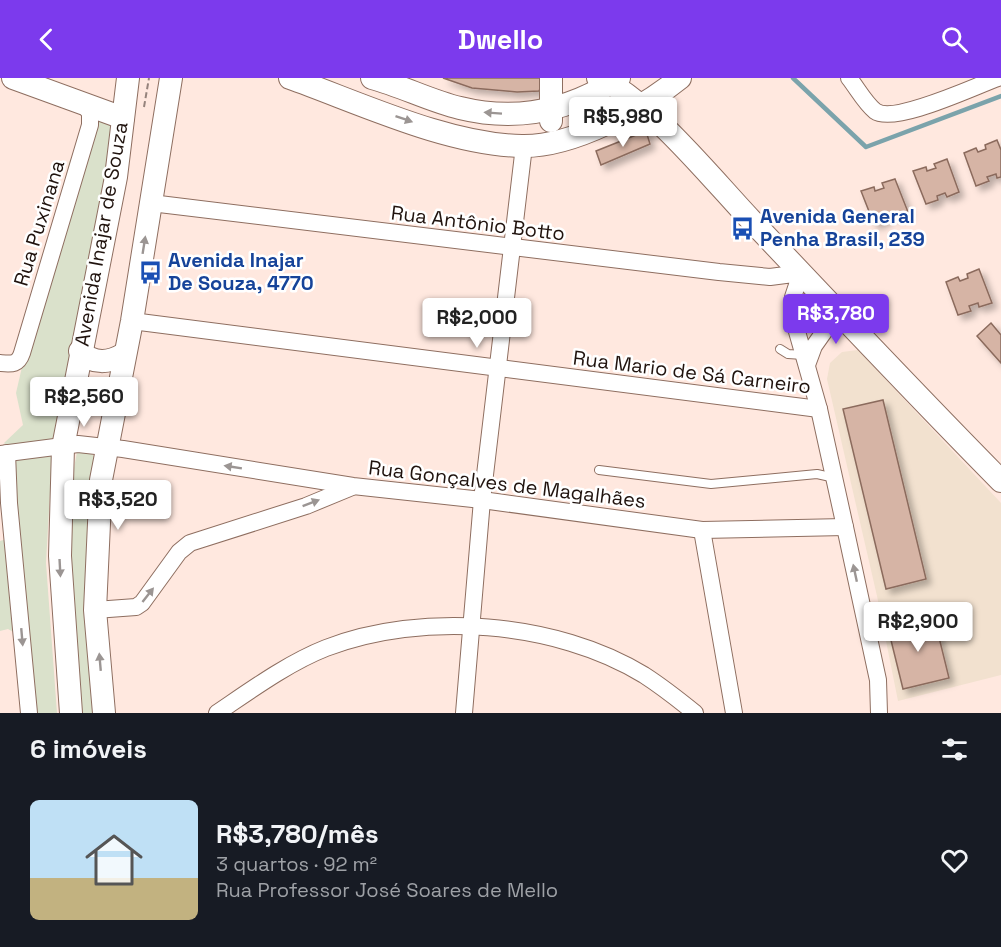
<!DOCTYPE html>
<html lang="pt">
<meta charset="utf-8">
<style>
:root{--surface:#171b24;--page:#242831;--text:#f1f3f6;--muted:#9ea1a6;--accent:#7c3aed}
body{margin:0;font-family:"Space Grotesk",sans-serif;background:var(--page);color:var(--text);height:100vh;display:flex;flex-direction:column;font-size:22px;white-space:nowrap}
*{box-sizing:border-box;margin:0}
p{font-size:20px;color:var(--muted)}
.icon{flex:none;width:33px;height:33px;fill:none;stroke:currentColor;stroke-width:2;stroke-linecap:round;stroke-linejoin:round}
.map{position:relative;height:635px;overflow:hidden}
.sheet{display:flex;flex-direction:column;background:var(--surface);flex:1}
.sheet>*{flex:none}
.price{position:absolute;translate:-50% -51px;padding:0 14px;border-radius:6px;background:#fff;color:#222;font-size:20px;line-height:39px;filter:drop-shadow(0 2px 3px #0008)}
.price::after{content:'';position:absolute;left:50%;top:36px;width:18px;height:14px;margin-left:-9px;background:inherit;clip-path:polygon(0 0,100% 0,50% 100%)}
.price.on{background:var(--accent);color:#fff}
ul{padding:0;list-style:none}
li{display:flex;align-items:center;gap:18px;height:150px;padding:0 30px}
li span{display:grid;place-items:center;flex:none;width:168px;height:120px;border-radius:9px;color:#555}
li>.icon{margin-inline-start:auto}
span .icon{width:72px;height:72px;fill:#fffc;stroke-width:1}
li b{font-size:26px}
h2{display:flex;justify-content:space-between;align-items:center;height:72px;padding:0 30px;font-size:26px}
header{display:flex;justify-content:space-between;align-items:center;height:78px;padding:0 30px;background:var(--accent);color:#fff;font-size:27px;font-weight:800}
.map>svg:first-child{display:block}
</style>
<header><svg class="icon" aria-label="back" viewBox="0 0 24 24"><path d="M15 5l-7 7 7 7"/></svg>Dwello<svg class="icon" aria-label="search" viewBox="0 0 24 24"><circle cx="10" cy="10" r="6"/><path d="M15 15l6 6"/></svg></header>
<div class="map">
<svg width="1001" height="635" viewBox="0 0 1001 635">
<defs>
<filter id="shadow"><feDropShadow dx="5" dy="5" stdDeviation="3" flood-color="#0004"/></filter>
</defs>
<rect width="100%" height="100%" fill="#ffe8df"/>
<!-- education -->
<polygon fill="#f2e1cf" points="858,272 1001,425 1001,597 898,623 877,518 827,301 830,285 842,274"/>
<!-- green -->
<g fill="#dae1cb">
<polygon points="98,40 119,42 59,327 52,379 46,485 57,635 31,635 24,560 8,551 0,553 0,463 10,460 11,372 4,365 23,347 16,315 69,84 84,53"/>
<polygon points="77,374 90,374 94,378 86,472 86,503 99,635 81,635 70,550 69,417"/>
</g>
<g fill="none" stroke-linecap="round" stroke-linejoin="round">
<!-- stream -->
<polyline stroke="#7ba3ab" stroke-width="4.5" points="793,0 866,69 1001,18"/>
</g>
<!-- building -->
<g fill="#d6b4a5" stroke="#8b6b5d" stroke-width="1.5" filter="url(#shadow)">
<polygon points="443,0 542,0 543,4 539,13 517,14 472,10"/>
<polygon points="646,53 650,66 601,87 596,73"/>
<polygon points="997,62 1001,72 1001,99 997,100 996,96 987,99 989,103 976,108 964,75 976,70 978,74 986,71 985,67"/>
<polygon points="947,81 959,114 947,119 945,115 937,118 938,122 926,126 913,93 926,89 927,93 936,90 934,86"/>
<polygon points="895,101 908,134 895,139 893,134 885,138 886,142 874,146 861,113 874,109 875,113 884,110 882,105"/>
<polygon points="979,191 992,225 979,229 978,225 969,228 971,233 958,237 946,204 958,199 960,203 968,200 967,196"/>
<polygon points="991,245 1001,257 1001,285 977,258"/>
<polygon points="883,322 926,501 886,511 843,331"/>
<polygon points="934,539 949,600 903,611 888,550"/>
</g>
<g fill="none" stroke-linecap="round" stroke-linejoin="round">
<defs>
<g id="lane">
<polyline points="780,271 788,276 803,277"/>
<polyline points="599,392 711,406 817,396 835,400"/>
</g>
<g id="street">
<path d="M849,0C857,10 865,25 875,33C894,47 975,8 998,0"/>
<polyline points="151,125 719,194 770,199 801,195 793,219 794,243 819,331 845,449 878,602 879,635"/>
<polyline points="132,243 819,331"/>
<path d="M0,285C12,286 18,287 22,275L90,47V35L85,28"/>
<polyline points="807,287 814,268 838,234"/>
<polyline points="7,375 9,425 29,635"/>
<polyline points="0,376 78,366 123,371 353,408 482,422 702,452 845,449"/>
<polyline points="702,452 734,635"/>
<polyline points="95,532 136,529 142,525 179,474 190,465 306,428 352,409"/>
<path d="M217,635C251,612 288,585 326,570C422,533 556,543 644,597C661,608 679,622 695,635"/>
<polyline points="464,635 482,422 524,68"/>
</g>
<g id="secondary">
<polyline points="13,0 123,40"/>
<path d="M290,0C360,25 448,67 522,68C573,69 642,31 680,0"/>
<path d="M372,0C402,8 430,23 460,30C517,44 571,32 619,0"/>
<path d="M598,0C644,17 714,103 750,141C833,229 916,317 1001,403"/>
<polyline points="551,43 551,0"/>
<path d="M80,273C93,287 109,285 124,276"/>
<polyline points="71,635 60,478 63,369 116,99 128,0"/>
<polyline points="104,635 95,532 101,402 132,243 171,0"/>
</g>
</defs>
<!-- lane casing -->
<use href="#lane" stroke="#8e6e60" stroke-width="10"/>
<!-- street casing -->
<use href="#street" stroke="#8e6e60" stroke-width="18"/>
<!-- secondary casing -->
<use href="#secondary" stroke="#8e6e60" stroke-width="24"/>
<!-- path -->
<g stroke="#95837c" stroke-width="2" stroke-dasharray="6 3" stroke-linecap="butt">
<polyline points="144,29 149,0"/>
<polyline points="90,329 94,324 98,301"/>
</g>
<!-- lane -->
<use href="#lane" stroke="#fff" stroke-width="8"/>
<!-- street -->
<use href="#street" stroke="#fff" stroke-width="16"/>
<!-- secondary -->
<use href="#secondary" stroke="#fff" stroke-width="22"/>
</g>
<!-- one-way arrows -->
<defs><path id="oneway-solid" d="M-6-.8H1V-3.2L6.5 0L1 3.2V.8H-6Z" transform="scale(1.5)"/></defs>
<g fill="#9b9593">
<use href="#oneway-solid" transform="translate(493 35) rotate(-176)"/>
<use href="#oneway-solid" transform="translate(404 41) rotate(19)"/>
<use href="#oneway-solid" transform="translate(144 167) rotate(-81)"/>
<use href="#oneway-solid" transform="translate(233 389) rotate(-171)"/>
<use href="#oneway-solid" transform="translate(311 425) rotate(-21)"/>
<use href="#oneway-solid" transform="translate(60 490) rotate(87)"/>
<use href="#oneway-solid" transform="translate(855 495) rotate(-102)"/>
<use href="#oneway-solid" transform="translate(148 517) rotate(-52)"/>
<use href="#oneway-solid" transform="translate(22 559) rotate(85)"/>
<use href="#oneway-solid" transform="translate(100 584) rotate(-95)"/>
</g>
<!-- icons -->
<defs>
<symbol id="bus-bare" viewBox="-9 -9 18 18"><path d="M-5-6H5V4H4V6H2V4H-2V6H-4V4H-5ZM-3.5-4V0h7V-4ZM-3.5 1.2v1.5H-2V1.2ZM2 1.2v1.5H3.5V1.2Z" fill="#1a4fb4" stroke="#fff" stroke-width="2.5" paint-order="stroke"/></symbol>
</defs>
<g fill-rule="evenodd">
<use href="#bus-bare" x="726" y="134" width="33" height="33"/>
<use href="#bus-bare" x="134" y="178" width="33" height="33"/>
</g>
<g text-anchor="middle" stroke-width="5" stroke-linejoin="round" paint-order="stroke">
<!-- transit labels -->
<g font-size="20" font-weight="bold" fill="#164399" stroke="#fff" text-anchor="start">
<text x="760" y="145">Avenida General<tspan x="760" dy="23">Penha Brasil, 239</tspan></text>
<text x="168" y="189">Avenida Inajar<tspan x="168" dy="23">De Souza, 4770</tspan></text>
</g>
<!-- street labels -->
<g font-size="20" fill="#20130e" stroke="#fff">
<text transform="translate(39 145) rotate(-73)" y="7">Rua Puxinana</text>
<text transform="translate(478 145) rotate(7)" y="7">Rua Antônio Botto</text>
<text transform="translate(101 156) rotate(-80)" y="7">Avenida Inajar de Souza</text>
<text transform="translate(692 294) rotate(7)" y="7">Rua Mario de Sá Carneiro</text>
<text transform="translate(507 406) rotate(7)" y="7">Rua Gonçalves de Magalhães</text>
</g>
</g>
</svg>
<b class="price" style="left:623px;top:70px">R$5,980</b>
<b class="price on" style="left:836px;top:267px">R$3,780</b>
<b class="price" style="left:477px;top:271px">R$2,000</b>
<b class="price" style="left:84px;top:350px">R$2,560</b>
<b class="price" style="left:118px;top:453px">R$3,520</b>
<b class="price" style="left:918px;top:575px">R$2,900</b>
</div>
<section class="sheet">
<h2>6 imóveis<svg class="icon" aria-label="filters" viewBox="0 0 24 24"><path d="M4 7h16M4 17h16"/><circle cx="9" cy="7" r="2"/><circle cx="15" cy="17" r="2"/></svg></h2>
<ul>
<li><span style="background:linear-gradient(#bfe0f5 65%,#c2b280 0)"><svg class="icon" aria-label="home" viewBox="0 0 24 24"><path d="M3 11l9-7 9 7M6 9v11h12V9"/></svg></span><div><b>R$3,780/mês</b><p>3 quartos · 92 m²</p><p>Rua Professor José Soares de Mello</p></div><svg class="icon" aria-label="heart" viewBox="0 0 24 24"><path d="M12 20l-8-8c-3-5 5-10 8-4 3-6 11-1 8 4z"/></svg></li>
</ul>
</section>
